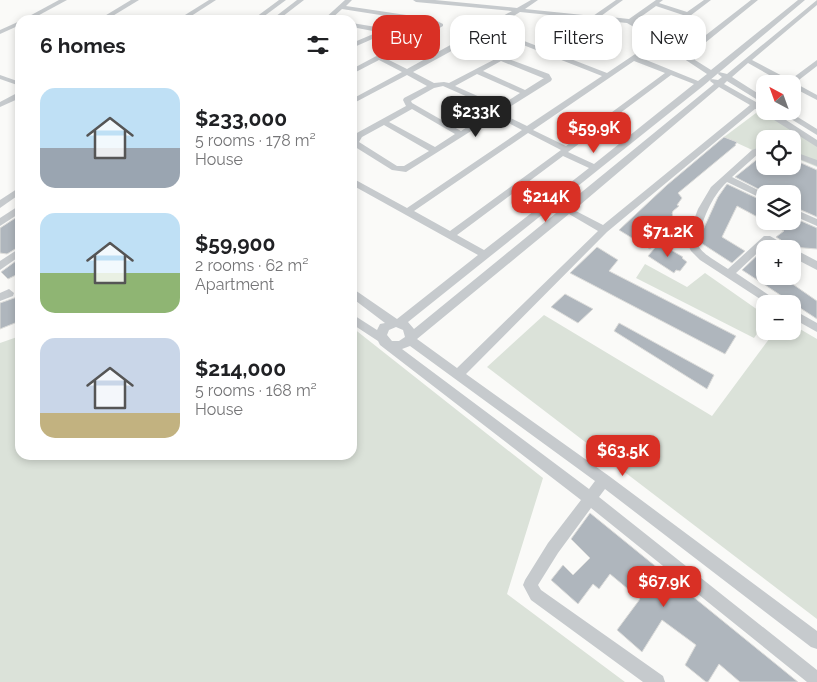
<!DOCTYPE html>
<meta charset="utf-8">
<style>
:root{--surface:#fff;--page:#f6f6f6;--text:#202124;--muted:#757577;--accent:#d93025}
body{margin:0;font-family:Raleway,sans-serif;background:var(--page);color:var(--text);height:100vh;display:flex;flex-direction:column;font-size:19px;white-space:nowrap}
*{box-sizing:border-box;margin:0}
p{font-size:16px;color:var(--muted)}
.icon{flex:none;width:28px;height:28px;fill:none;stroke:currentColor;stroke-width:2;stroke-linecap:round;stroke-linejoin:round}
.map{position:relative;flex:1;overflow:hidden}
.drawer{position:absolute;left:15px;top:15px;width:342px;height:445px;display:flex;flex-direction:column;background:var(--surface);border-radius:15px;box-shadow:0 2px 8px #0003}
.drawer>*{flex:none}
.top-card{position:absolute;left:372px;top:15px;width:369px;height:45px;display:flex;gap:10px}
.needle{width:32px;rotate:319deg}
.controls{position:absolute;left:756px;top:75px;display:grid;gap:10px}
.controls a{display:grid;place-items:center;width:45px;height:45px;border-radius:10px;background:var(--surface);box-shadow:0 2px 8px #0003;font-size:25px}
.price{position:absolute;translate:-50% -42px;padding:0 11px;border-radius:10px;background:var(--accent);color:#fff;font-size:16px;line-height:32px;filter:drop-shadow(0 1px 2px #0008)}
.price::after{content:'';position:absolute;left:50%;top:30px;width:15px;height:11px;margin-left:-8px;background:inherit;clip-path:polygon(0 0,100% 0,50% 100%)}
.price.current{background:#222;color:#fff}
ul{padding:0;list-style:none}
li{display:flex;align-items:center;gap:15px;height:125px;padding:0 25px}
li span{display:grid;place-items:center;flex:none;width:140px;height:100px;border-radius:15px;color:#555}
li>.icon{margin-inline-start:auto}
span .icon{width:60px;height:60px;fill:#fffc;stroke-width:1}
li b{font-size:21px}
h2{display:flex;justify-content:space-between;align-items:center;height:60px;padding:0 25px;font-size:21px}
.chip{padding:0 18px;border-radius:15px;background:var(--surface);box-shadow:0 2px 8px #0003;font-size:18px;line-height:45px}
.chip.current{background:var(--accent);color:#fff}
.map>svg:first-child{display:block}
</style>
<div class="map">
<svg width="817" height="682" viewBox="0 0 817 682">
<rect width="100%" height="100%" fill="#fafaf8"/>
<!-- green -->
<g fill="#dbe2d9">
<polygon points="760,110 817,145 817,167 793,157 792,139 765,139 765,153 761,154 724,137"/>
<polygon points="645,264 687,287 705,273 765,315 765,322 754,338 636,278"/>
<polygon points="544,315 712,416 775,331 792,331 793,325 817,339 817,619 487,367"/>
<polygon points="353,328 543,478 507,594 625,682 0,682 0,343 20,336 20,455 352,455"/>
</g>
<!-- building -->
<g fill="#afb6bd" stroke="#dcdcda">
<polygon points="724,137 737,142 735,145 736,145 678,193 682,198 677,205 679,206 673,211 672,214 673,215 656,233 662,236 658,239 660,240 650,249 619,230 667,185"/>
<polygon points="765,153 765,166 792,166 792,159 817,170 817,217 792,206 792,194 768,194 735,177"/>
<polygon points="727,184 765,202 765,221 737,206 722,237 745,251 732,263 698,241 718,197"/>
<polygon points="20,215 20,246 7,254 0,253 0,228"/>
<polygon points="792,217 817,228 817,249 792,247 776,237 784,231 766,221 792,221"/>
<polygon points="659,243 683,257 682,258 687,262 680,271 676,270 674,273 648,256"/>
<polygon points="768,245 774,249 765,249 765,276 781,276 817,301 817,319 742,270"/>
<polygon points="597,247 618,260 609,271 736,336 725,354 570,273"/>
<polygon points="20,258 20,273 8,279 1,272"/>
<polygon points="565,294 593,309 578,323 551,307"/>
<polygon points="17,297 20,306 20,321 0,329 0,303"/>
<polygon points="619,323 714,375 707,389 614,331"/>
<polygon points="590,513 798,682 740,682 719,664 708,682 706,682 685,665 696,645 662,620 642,652 617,630 640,599 610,574 599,589 593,584 578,604 551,580 563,565 573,575 590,558 571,539"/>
</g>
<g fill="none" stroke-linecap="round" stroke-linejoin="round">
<!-- street -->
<g fill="#c6cacd" fill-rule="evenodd">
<polygon points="59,0 67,0 30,20 22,20"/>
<polygon points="131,0 139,0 106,20 98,20"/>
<polygon points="209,0 216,0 185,20 177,20"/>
<polygon points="279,0 286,0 259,20 252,20"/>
<polygon points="297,0 304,0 278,20 271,20"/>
<path d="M345,0H352L346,6L433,19L443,24V26L425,36L424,38L420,39L385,58L407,69L512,11L416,2L413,0H435L517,8L531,0H538L525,9L593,16L616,0H623L601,16L629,19L656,0H663L659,3L687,12L704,0H711L682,22L677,21L683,15L656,6L635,21L688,55V51L693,45L751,0H758L695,51V60L711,70L798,0H805L703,86L408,322L414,329L714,84L710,81L711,79L718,80L722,77L718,74L719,72L727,74L817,0V5L752,60L790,80L817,60V66L795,83L817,95V100L792,87V84H785L748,63L732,77L765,98L763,110L755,109L607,232L466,374L609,476L817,631V649L811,647L605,489L599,497L817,670V682H807L591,508L558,553L538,585L541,590L663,676L665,682H643L531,600L523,585L525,580L548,543L581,500L380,345L378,341L352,324V314L377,330L380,324L385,323L352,298V288L397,319L478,255L352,185V178L407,208L522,130L495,116L406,172L392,170L352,145L355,134L406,106L403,100L404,98L427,86L407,75L352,104V99L402,72L379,60L352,74V69L412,37L386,33L352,48V43L378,32L352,27V23L418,34L436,25L431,23L342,9L330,20H323ZM520,12L627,23L656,40L607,73L493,29ZM488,31L602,76L527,126L500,113L551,81L552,79L549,74L501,56L449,83L444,82L434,83L413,72ZM660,43L707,74L698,81L639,57ZM501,61L543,78H544L525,90L483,71ZM634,61L665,73L566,146L533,130ZM477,74L520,93L500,106L455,86ZM671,75L694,84L594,164L568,152ZM727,81L761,102H756L724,84ZM443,86L495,109L461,131L412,103L411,101L434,88ZM719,87L750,105L603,225L574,210ZM412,109L455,134L435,147L389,122ZM384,125L429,151L404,166H397L359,142L362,137ZM528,133L561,150L450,231L414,211ZM563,156L589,168L484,250L457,235ZM569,214L598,231L457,368L417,339ZM396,327L403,330L405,337L399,341H392L387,335L389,330ZM410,346L595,481L589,489L402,349Z"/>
<polygon points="20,21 20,25 0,34 0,30"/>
<polygon points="0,75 20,82 20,86 0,79"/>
<polygon points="17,93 20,93 20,98 0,107 0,102"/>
<polygon points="765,109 765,111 772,111 817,140 817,147 763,113 762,111"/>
<polygon points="778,111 788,111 817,129 817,135"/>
<path d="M765,145V151L758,154L732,177L766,194L765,200L727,182C710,198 704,219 696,241C701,255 717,261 728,269L764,236H770L789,247L791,249H778L768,243L736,273L782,304H768L700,260L691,251L686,241L698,209L711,187L752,150Z"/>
<polygon points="792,151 817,160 817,166 792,156"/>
<polygon points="20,187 20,194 0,208 0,200"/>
<polygon points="20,205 20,213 0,226 0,218"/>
<polygon points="792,208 817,219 817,226 792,215"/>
<polygon points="20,248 20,256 0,270 0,261"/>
<polygon points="791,249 792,249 796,250 817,261 817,270 792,257"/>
<polygon points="9,289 14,293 13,296 0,301 0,293"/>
<polygon points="792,309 817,323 817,332 792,318"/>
</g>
</g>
</svg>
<div class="controls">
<a><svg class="needle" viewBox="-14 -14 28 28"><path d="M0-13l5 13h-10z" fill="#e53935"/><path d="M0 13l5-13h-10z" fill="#757577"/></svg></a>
<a><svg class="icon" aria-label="locate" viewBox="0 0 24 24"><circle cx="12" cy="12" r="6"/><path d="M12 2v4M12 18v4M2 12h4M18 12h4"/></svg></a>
<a><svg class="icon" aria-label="layers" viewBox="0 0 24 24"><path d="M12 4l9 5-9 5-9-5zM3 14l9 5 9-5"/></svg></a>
<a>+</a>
<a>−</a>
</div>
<b class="price current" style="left:476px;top:138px">$233K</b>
<b class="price" style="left:594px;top:154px">$59.9K</b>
<b class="price" style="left:546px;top:223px">$214K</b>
<b class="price" style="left:668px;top:258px">$71.2K</b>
<b class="price" style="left:623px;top:477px">$63.5K</b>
<b class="price" style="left:664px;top:608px">$67.9K</b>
<div class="top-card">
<a class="chip current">Buy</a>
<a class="chip">Rent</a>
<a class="chip">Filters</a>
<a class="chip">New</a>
</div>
<section class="drawer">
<h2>6 homes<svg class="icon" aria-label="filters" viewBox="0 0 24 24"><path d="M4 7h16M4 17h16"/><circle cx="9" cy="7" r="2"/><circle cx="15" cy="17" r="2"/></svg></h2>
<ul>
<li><span style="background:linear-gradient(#bfe0f5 60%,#9aa5b1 0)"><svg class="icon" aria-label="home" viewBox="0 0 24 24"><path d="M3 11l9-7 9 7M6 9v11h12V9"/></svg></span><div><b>$233,000</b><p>5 rooms · 178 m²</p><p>House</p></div></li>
<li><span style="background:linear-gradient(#bfe0f5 60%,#8fb573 0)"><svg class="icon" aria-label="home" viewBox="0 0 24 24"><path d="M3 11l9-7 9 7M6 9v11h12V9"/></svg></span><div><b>$59,900</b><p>2 rooms · 62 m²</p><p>Apartment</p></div></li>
<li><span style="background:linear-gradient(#c9d6e8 75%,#c2b280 0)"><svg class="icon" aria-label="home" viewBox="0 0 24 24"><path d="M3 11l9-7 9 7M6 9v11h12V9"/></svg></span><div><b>$214,000</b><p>5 rooms · 168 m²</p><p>House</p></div></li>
</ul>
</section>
</div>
